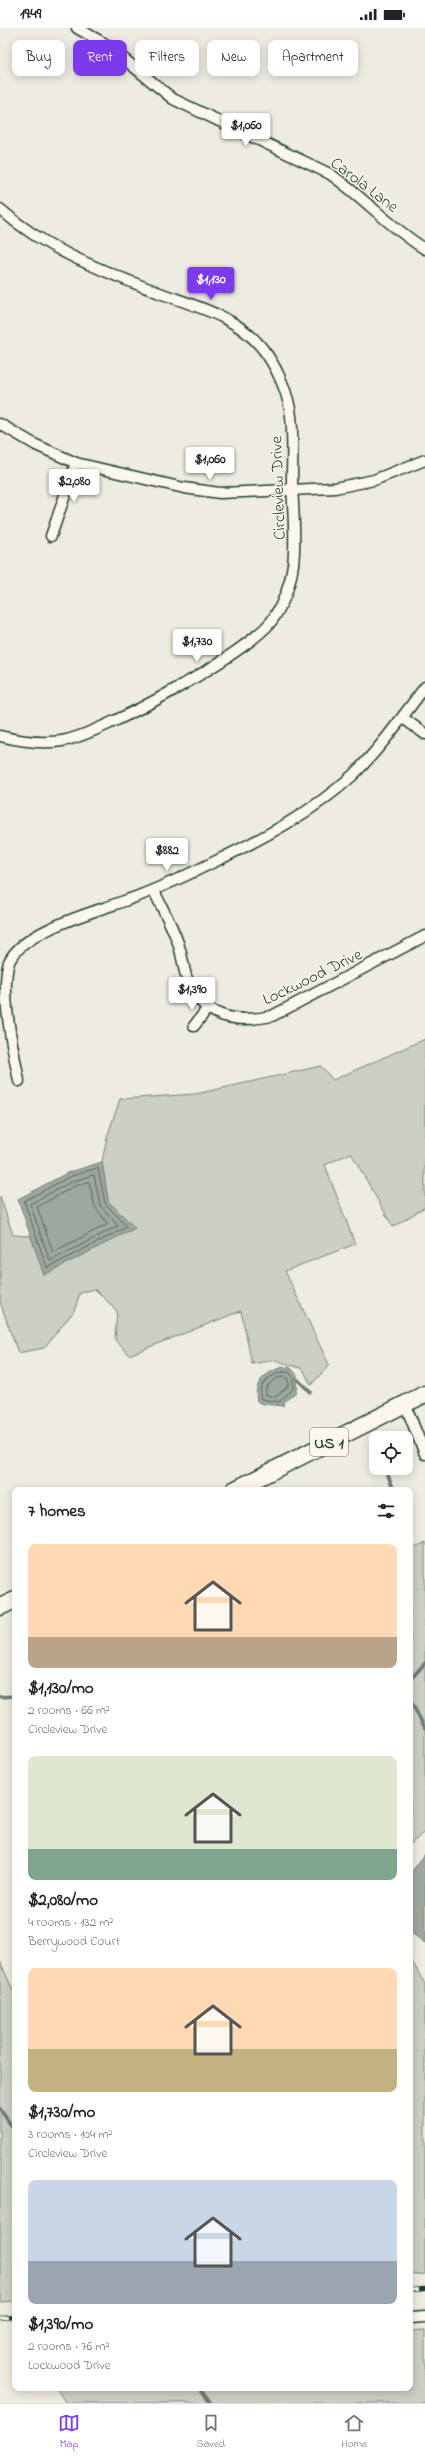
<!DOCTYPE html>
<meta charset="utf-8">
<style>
:root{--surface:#fff;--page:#f6f6f6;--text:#222;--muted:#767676;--line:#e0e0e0;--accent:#7c3aed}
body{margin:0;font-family:"Indie Flower",sans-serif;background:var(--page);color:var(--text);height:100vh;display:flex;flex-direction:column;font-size:15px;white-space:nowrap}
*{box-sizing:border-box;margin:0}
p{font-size:13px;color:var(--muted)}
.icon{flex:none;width:22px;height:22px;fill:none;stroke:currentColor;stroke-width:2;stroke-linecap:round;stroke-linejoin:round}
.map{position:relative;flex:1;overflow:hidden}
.panel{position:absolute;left:12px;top:1459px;width:401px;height:904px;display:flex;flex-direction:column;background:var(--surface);border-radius:8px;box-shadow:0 2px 10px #0003}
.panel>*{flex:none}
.hud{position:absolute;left:12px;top:12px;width:401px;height:36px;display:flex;gap:8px}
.fabs{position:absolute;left:369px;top:1403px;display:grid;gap:8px}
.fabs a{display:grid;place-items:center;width:44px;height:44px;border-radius:8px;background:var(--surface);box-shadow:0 2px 10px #0003;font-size:20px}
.price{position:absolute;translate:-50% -34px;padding:0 9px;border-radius:4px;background:#fff;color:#222;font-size:13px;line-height:26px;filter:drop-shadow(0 1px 2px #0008)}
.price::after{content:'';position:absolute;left:50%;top:24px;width:12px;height:9px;margin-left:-6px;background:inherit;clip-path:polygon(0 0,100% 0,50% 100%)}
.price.current{background:var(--accent);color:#fff}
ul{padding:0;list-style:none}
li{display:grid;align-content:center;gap:8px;height:212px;padding:0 16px}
li span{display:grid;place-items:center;height:124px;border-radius:8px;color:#555}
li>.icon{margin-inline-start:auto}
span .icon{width:72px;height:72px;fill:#fffc;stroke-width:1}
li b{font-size:17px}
h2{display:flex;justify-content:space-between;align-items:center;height:48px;padding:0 16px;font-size:17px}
.pill{padding:0 14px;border-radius:8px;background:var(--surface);box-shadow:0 2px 10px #0003;font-size:14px;line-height:36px}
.pill.current{background:var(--accent);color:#fff}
.status{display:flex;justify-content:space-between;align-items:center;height:28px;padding:0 20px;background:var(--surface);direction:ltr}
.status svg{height:11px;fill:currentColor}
.tabs{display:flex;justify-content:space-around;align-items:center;height:56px;border-top:1px solid var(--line);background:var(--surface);font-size:11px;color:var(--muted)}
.tabs a{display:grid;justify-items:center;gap:2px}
.tabs .current{color:var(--accent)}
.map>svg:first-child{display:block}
</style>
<div class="status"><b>19:49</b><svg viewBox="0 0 49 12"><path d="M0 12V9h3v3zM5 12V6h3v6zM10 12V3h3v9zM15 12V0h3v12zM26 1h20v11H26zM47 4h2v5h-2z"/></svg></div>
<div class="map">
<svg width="425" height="2375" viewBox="0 0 425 2375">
<rect width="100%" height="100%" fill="#eeece1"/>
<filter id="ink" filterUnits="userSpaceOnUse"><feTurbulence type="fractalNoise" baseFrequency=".025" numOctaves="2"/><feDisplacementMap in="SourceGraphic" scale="8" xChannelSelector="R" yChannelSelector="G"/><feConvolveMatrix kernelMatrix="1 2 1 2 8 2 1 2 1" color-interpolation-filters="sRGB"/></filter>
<g filter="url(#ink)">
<!-- green -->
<g fill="#cbcfc4" stroke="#75867c">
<polygon points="425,1011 425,1179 393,1199 351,1125 325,1137 355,1216 285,1243 329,1337 311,1357 303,1341 275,1332 252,1336 241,1283 129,1327 115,1312 117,1283 95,1261 80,1265 74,1283 44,1320 18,1325 0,1274 0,1168 13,1207 31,1208 44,1246 108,1173 102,1134 107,1109 120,1071 196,1066 321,1038 333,1052"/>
<polygon points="425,1515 425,1803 410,1817 410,1522"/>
<polygon points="410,1930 425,1956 425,2246 410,2247"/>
<polygon points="0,1933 15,1967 15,2273 0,2274"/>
<polygon points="425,2302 425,2375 66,2375 56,2360 410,2360 410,2303"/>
</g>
<!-- water -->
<g fill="#9fa89f" stroke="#6c7d74">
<polygon points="102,1134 108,1173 135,1200 44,1247 18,1171 67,1145"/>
<path d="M283,1339L291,1340L297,1347L296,1364L284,1374L283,1378L263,1376L257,1373C253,1354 266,1344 283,1339Z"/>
<polygon points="425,1826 425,1915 410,1904 410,1846"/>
</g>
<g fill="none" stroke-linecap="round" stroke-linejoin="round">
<!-- shore -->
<g stroke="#52685f" stroke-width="1">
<polygon points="98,1140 105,1175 127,1199 47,1240 24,1173 69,1149"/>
<polygon points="94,1147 100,1177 118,1198 50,1233 30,1176 71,1154"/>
<polygon points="89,1154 95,1179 108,1196 53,1224 37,1179 73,1159"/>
<path d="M283,1344H289L293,1349V1361L279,1374L261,1371C256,1356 270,1347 283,1344Z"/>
<polygon points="284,1349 288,1351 288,1358 276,1369 266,1367 266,1359 275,1351"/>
</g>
<!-- stream -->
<g stroke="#6c7d74" stroke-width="3.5">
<polyline points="297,1351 310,1364"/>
<polyline points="385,1440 394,1462"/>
<polyline points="410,1652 425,1635"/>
<polyline points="0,1669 15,1668"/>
<polyline points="410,1672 425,1700"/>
<polyline points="0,2081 15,2103"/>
<polyline points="200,2360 211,2375"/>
</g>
<defs>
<g id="minor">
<path d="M77,0L107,17L173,71L330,146C363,169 391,200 425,221"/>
<path d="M0,181C46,222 101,242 157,264C194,278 237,288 262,320C275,336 286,360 290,381C294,404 292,429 292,452C293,502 303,546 273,591C252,623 101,707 62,713C41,716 20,713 0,708"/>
<polyline points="0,396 36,417 76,435 184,460 220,465 335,460 374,452 425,432"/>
<polyline points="51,508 76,435"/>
<polyline points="403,690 425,706"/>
<path d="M154,863C162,880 172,897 178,915C182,926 183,937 186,948C200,989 233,996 272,988L425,908"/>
<polyline points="194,998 207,981"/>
<path d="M19,1053C13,1021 0,964 9,934C23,902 95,884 127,872C157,862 185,848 214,834C263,810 312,785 353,747C381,720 402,689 425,659"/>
<polyline points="405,1376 425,1426"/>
<polyline points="410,2290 425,2289"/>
</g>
<g id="primary">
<polyline points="234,1462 425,1366"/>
<polyline points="0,1579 15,1572"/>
</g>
</defs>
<!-- minor casing -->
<use href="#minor" stroke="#1f3d34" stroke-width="13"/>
<!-- primary casing -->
<use href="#primary" stroke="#1f3d34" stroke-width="19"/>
<!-- minor -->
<use href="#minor" stroke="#fbf7ec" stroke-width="10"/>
<!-- primary -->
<use href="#primary" stroke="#fbf7ec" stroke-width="16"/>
<defs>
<g id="rail">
<polyline points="410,2262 425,2261"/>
<polyline points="0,2290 15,2289"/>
</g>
</defs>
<!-- rail casing -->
<use href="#rail" stroke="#1f3d34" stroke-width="4.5"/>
<!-- rail -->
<use href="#rail" stroke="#fbf7ec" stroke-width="3" stroke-dasharray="9" stroke-linecap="butt"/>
</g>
</g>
<g text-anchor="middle" stroke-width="3" stroke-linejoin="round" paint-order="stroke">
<!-- shield labels -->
<rect fill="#fbf7ec" stroke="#61756b" stroke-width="1" x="310" y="1400" width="38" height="28" rx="3"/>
<g font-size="16" font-weight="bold" fill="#1f3d34">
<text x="329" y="1420">US 1</text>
</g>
<!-- street labels -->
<g font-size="17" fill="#1f3d34" stroke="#fbf7ec">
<text transform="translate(365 156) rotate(37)" y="6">Carola Lane</text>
<text transform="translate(277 460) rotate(-92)" y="6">Circleview Drive</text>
<text transform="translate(312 948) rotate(-26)" y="6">Lockwood Drive</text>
</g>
</g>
</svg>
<div class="fabs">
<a><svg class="icon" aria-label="locate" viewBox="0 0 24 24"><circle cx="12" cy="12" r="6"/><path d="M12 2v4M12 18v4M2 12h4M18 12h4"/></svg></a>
</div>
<b class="price" style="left:246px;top:119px">$1,060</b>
<b class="price current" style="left:211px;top:273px">$1,130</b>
<b class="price" style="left:210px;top:453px">$1,060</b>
<b class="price" style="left:74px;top:475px">$2,080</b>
<b class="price" style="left:197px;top:635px">$1,730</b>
<b class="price" style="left:167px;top:844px">$882</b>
<b class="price" style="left:192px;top:983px">$1,390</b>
<div class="hud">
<a class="pill">Buy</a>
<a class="pill current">Rent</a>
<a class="pill">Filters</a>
<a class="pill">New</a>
<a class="pill">Apartment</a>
</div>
<section class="panel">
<h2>7 homes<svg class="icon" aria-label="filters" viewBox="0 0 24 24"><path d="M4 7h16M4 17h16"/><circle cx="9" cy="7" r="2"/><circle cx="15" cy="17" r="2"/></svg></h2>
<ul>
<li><span style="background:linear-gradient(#ffd9b3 75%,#b9a48a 0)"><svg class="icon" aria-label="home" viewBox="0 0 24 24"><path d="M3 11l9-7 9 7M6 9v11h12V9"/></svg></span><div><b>$1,130/mo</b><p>2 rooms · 66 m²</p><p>Circleview Drive</p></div></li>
<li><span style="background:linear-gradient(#dfe7d0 75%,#7fa58c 0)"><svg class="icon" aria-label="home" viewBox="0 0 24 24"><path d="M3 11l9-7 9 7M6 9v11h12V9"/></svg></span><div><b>$2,080/mo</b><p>4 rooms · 132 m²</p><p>Berrywood Court</p></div></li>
<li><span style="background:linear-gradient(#ffd9b3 65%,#c2b280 0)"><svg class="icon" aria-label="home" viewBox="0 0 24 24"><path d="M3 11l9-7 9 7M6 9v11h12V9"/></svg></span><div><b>$1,730/mo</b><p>3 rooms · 104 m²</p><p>Circleview Drive</p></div></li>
<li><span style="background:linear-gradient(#c9d6e8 65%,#9aa5b1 0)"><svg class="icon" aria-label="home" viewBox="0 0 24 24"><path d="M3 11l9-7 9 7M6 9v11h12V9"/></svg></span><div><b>$1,390/mo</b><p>2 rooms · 76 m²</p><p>Lockwood Drive</p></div></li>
</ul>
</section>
</div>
<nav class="tabs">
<a class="current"><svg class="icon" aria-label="map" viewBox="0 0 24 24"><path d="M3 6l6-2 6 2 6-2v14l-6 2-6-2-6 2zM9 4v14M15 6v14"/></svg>Map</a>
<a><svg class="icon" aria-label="saved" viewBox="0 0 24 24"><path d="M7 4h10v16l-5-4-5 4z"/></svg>Saved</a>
<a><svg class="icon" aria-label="home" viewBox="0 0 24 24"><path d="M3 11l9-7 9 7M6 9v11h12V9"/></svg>Home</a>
</nav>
